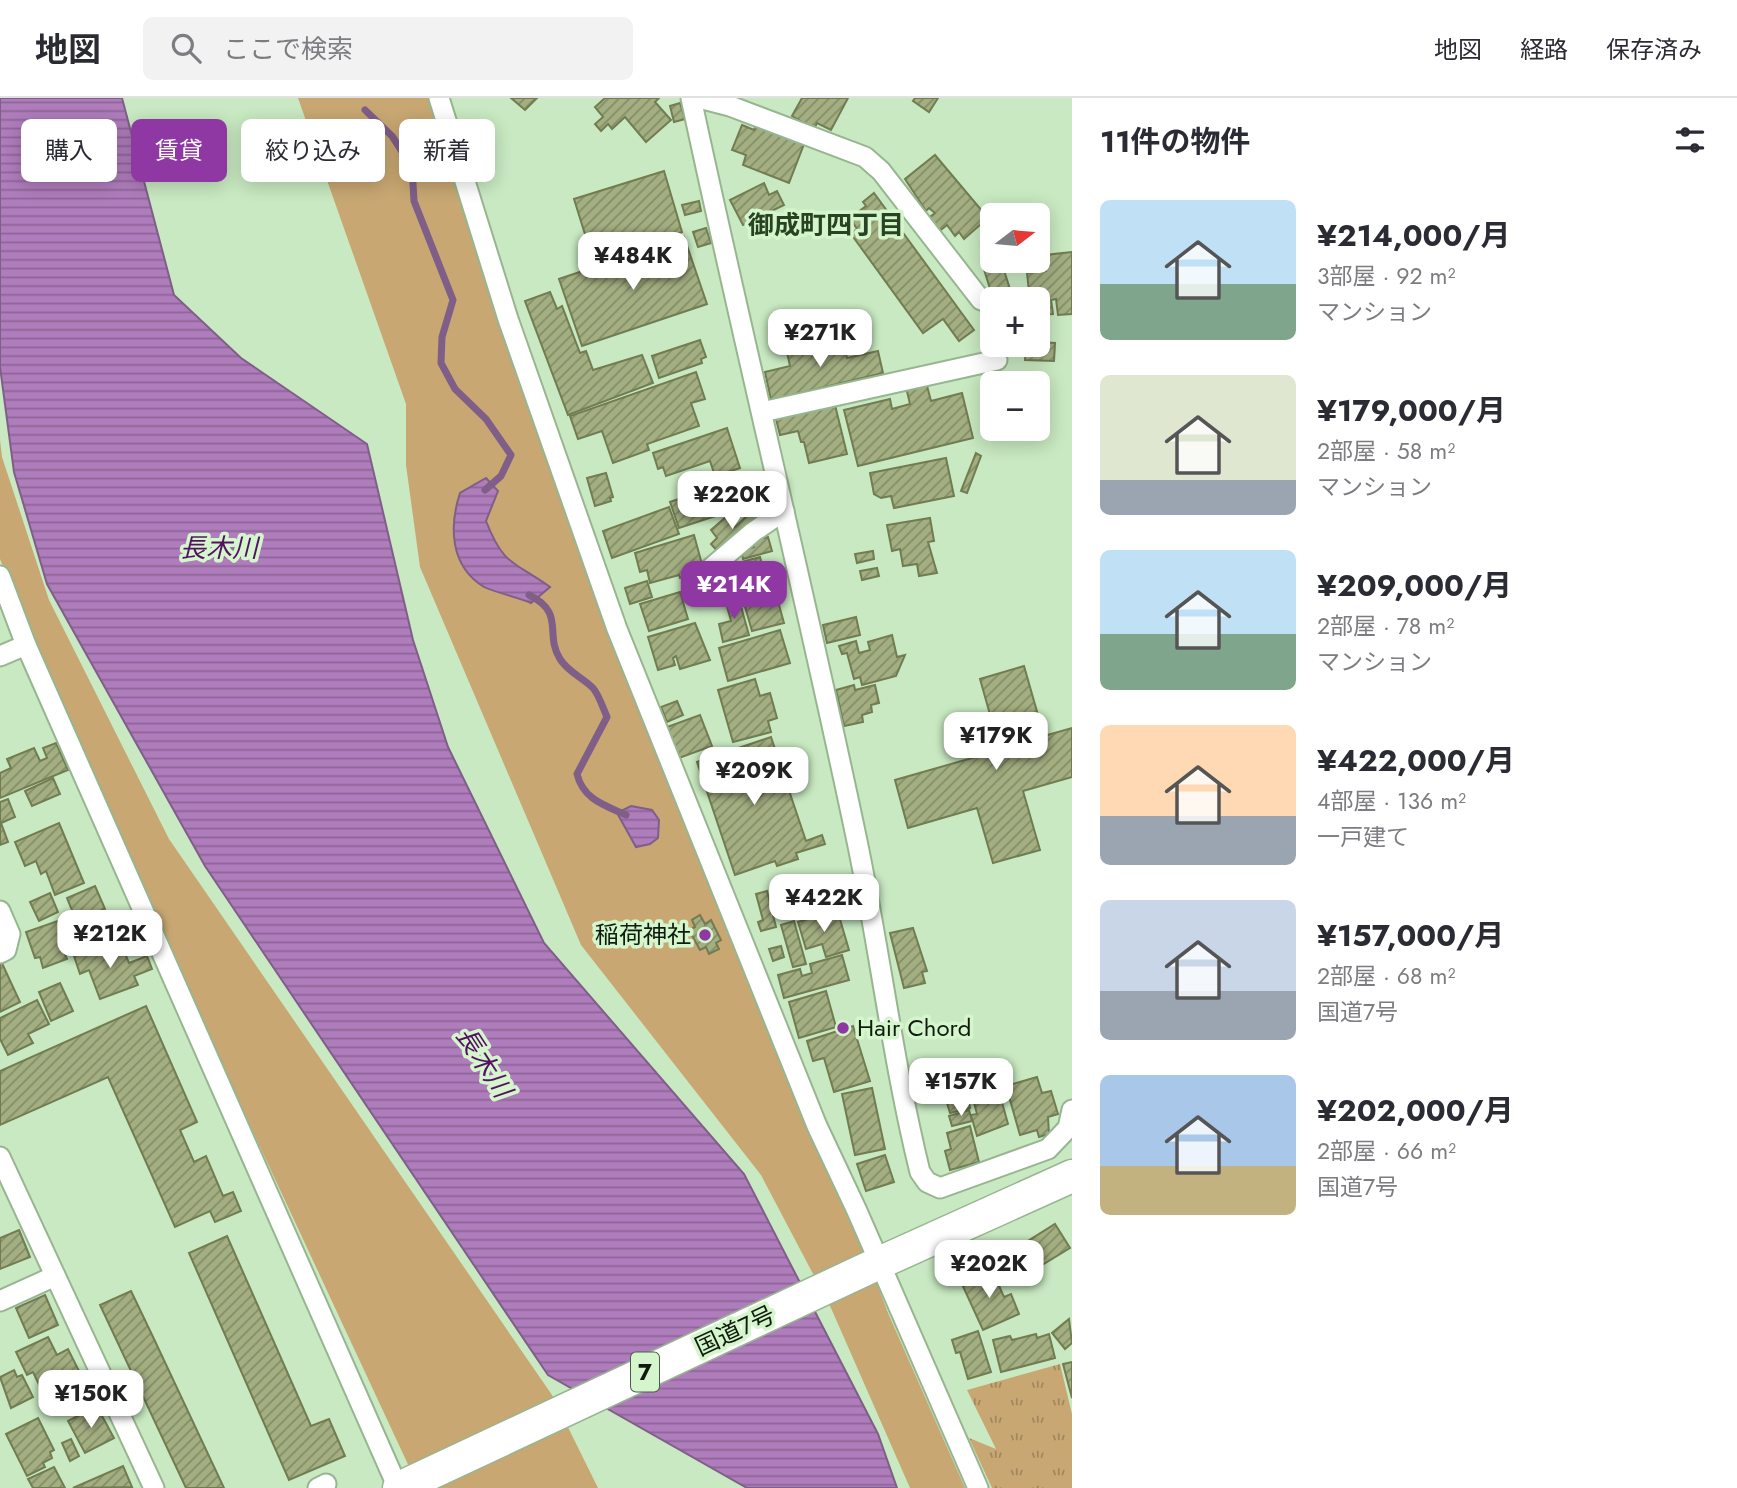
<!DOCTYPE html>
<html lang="ja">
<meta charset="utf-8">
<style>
:root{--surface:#fff;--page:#f2f2f3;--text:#2b2b33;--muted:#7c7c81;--line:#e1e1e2;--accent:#8f37a3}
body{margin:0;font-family:Jost,"Noto Sans JP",sans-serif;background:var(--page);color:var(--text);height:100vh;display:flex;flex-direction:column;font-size:26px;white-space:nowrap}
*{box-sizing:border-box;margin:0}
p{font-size:23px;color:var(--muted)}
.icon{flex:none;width:38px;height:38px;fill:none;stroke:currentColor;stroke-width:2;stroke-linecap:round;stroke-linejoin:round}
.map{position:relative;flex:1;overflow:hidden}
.drawer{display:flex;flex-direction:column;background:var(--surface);width:665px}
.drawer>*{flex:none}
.top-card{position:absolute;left:21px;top:21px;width:665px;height:63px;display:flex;gap:14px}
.needle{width:46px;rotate:74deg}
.tools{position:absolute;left:980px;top:105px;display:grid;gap:14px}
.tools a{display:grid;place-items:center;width:70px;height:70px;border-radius:10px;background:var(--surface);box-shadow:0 4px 18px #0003;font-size:35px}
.price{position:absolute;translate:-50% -60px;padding:0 16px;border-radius:14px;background:#fff;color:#222;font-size:23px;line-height:46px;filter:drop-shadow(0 2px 4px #0008)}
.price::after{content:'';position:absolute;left:50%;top:42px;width:21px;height:16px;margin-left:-10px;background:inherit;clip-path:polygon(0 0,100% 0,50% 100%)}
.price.current{background:var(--accent);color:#fff}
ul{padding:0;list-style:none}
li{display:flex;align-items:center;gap:21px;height:175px;padding:0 28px}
li span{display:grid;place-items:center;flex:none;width:196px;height:140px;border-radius:10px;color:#555}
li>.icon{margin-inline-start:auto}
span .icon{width:84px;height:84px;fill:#fffc;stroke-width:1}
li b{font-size:30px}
h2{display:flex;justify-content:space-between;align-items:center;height:84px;padding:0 28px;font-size:30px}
.pill{padding:0 24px;border-radius:10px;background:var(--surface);box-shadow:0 4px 18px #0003;font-size:24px;line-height:63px}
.pill.current{background:var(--accent);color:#fff}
header{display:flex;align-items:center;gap:42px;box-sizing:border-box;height:98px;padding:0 35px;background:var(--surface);border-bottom:2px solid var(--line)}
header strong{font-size:33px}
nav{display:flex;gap:38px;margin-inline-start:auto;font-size:24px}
.search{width:490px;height:63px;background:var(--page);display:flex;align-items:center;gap:18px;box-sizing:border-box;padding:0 24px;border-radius:10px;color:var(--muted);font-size:26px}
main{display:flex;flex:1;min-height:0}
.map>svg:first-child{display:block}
</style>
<header>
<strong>地図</strong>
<div class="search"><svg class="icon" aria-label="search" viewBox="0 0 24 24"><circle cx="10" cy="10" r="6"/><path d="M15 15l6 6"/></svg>ここで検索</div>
<nav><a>地図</a><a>経路</a><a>保存済み</a></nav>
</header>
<main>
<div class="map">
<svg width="1072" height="1390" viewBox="0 0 1072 1390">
<defs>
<pattern id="grass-tufts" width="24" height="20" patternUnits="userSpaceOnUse" patternTransform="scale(1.75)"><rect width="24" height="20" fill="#c8a772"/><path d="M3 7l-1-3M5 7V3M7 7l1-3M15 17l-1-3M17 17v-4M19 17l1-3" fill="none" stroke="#a1875c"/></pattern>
<pattern id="water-rules" width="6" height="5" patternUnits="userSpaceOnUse" patternTransform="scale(1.75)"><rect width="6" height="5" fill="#af7cbc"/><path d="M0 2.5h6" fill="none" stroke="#8d6597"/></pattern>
<pattern id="building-hatch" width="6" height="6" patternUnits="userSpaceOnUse" patternTransform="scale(1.75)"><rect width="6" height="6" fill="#a3ae81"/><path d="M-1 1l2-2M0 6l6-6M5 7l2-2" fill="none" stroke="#838d68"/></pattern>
</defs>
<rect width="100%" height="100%" fill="#c8e9c1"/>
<!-- grass -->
<polygon fill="url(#grass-tufts)" points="1060,1266 1072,1316 1072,1390 992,1390 969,1340 996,1351 967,1292"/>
<!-- green -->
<g fill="#c8a772">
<polygon points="298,0 430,0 458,91 888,1215 965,1390 910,1390 831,1210 761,1077 581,847 420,469 406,367 406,306"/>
<polygon points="0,342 2,359 49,502 169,741 552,1297 598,1390 419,1390 240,1006 33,545 0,461"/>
</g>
<!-- water -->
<g fill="url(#water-rules)" stroke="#7f5f88" stroke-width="2">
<polygon points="0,0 122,0 174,197 241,260 367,346 413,542 448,649 544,845 744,1076 878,1336 897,1390 747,1390 548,1277 205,768 47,486 14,374 0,269"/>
<path d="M486,380L498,393L486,423C504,469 514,463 550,489L531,505C520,500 491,493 484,489C450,468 449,429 460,395Z"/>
<polygon points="631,708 652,712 659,722 658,740 650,746 636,749 617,715"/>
</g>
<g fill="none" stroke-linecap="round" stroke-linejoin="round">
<!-- stream -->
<g stroke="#7f5f88" stroke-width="7">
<polyline points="365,12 392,38 412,69 414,103 453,202 442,239 441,265 455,291 486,321 511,357 501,378 485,392"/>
<path d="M529,497C566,515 544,536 560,561C568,574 582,579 593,590C599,597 603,610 607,619L577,676C583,701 604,707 626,717"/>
</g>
</g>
<!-- building -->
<g fill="url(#building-hatch)" stroke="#717c51" stroke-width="2">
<polygon points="511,0 537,0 525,12"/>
<polygon points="605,0 659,0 655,4 671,22 646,44 625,19 612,31 608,26 601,33 595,26 603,19 595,9"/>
<polygon points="802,0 848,0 831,32 817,25 814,31 792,18"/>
<polygon points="915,0 938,0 929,14 913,3"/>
<polygon points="680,5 685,21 674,24 670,8"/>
<polygon points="742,27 754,32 756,27 804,46 789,85 743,67 746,57 732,52"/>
<polygon points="935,57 988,120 964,141 959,134 955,138 947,127 937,135 926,122 935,115 929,110 926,113 905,81"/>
<polygon points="664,73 682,134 593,162 574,101"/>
<polygon points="764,85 769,97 777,93 784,107 743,127 730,102"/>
<polygon points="874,95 974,232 959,243 943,221 923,235 851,136 857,131 850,120 866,108 863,104"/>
<polygon points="699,103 701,113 685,117 682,107"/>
<polygon points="706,130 711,145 698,149 693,134"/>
<polygon points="684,139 707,206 582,248 559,181"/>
<polygon points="992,141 992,163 1001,163 1010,191 992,197 981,162 987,161 981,145"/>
<polygon points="1072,154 1072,216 1058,217 1056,201 1051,202 1053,216 1038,217 1038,201 1033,201 1033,193 1029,194 1027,175 1046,173 1045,157"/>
<polygon points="550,194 557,211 562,208 580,255 586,253 593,272 642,257 653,285 568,317 525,203"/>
<polygon points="992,202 992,233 979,209"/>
<polygon points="700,242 706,259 701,261 702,265 659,280 652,258"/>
<polygon points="819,242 833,245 843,243 847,260 878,253 883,275 771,302 765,274 790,268 786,250"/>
<polygon points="1038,244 1055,245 1054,263 1025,262 1026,247 1038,247"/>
<polygon points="696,274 705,301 691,305 699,328 647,346 649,352 613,365 602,333 578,341 570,318"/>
<polygon points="926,284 931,303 962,295 973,340 858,368 844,312 890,301 892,311 910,306 906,289"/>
<polygon points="835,307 847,356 809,365 804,344 801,344 798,333 780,337 776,321"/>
<polygon points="727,330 740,370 715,378 710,363 666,378 663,369 658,371 653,355"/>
<polygon points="976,355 981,358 967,395 961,393"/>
<polygon points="946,360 954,398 894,410 891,398 881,400 874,396 870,375"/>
<polygon points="606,375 613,399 610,400 611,403 595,408 587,380"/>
<polygon points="750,377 756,398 744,402 746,408 679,430 670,404"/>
<polygon points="669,409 679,436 612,460 603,433"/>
<polygon points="759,413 763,418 720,456 711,446 717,440 711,432 726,419 735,429 750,415"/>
<polygon points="930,420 934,443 928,444 937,475 919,478 917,466 903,468 900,451 892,453 887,427"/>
<polygon points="694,437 703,470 680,480 679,477 650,485 647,472 640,474 635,455"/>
<polygon points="768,439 772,453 743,461 741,453 754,449 752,443"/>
<polygon points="873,453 874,461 857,465 855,456"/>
<polygon points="760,459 766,483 730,492 731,496 715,501 711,483 727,468"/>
<polygon points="877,470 879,478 862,482 860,473"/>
<polygon points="647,483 652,499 630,506 625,490"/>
<polygon points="774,489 784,525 752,533 742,498"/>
<polygon points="680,494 688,521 649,533 640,506"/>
<polygon points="738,498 749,537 723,544 719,526 731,523 725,501"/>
<polygon points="856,519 860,537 827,545 823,527"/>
<polygon points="695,525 710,562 680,571 676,558 673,560 675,567 658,572 648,539"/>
<polygon points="780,532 790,565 728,583 719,550"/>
<polygon points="892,537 897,559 905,557 896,578 862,587 860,579 854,581 847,555 842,556 839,548 856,543 859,555 870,552 868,544"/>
<polygon points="1024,568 1044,638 1072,630 1072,679 1023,693 1040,752 993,765 977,710 908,730 895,682 1000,652 980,581"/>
<polygon points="755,581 760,598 770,595 777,620 768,623 771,634 733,644 718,592"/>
<polygon points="854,587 855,592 875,587 879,605 871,607 872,614 862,617 863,624 844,628 836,592"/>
<polygon points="677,603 683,617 667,624 661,609"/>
<polygon points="700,617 712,648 679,660 667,629"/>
<polygon points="771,639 806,743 822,737 825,746 796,755 798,761 777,768 775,763 735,777 697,664"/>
<polygon points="56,645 68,672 0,700 0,675 11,670 7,661 34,650 40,663 47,660 43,650"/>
<polygon points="53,680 60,696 32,708 25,693"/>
<polygon points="8,701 15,719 1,725 8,744 0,747 0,704"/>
<polygon points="59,725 84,785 55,797 46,773 41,776 36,763 25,768 15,744"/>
<polygon points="833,786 839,809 802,819 796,796"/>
<polygon points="95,788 105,811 99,813 107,832 84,842 67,800"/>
<polygon points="767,793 776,829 761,833 758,824 763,822 756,796"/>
<polygon points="50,795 58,814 39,823 30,804"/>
<polygon points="824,816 826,822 839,818 849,852 826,859 822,846 806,851 798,824"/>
<polygon points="700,817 705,826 711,822 721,842 716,845 719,851 709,856 706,849 700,852 689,832 695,829 692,822"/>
<polygon points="72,818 77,835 72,837 76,850 64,854 67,861 43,870 40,859 35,860 26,834"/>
<polygon points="794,823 806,866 793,869 781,827"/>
<polygon points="913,830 927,873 922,874 925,885 904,890 890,835"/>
<polygon points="90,848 91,853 104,849 108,859 124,853 129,865 147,858 152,871 134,878 138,887 100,901 89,872 80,876 73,855"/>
<polygon points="781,848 784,859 773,863 769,851"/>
<polygon points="842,857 849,882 784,900 778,877 800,871 802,878 812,875 810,866"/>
<polygon points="0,861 20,904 0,914"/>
<polygon points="60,885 73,913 51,923 39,894"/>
<polygon points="826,893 836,929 799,940 789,904"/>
<polygon points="37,902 49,926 28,936 33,945 8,957 0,941 0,920"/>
<polygon points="146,908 197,1024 180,1032 194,1064 206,1058 223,1098 233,1094 241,1113 215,1124 210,1113 175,1129 108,979 0,1027 0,973"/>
<polygon points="853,928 870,983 834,994 824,960 813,963 807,943"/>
<polygon points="1037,979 1042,995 1051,993 1058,1016 1048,1019 1049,1036 1039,1039 1037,1032 1020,1037 1006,988"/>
<polygon points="872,990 885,1051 855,1057 842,996"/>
<polygon points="998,990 1008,1026 977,1038 971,1017 977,1016 972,997"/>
<polygon points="968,1000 970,1010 950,1015 947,1005"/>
<polygon points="969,1012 972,1023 952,1028 949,1018"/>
<polygon points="970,1028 979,1064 950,1072 945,1053 951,1051 947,1035"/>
<polygon points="885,1057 894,1084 866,1093 857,1066"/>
<polygon points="1055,1126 1070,1150 1029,1175 1015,1151"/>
<polygon points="19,1132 30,1159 0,1171 0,1140"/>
<polygon points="227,1138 311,1328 329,1321 345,1358 289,1382 189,1155"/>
<polygon points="991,1170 1004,1199 1011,1196 1019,1216 983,1232 961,1184"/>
<polygon points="131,1193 154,1241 224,1390 186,1390 100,1207"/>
<polygon points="45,1197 58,1227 29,1240 16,1210"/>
<polygon points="1069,1221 1072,1245 1065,1251 1052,1235"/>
<polygon points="978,1233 991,1274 968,1281 960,1254 956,1255 952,1242"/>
<polygon points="1036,1236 1037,1240 1049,1236 1055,1260 1001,1274 993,1242 1010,1238 1012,1242"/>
<polygon points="48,1239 57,1257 68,1251 81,1277 43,1295 33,1274 27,1277 16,1254"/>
<polygon points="1072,1264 1072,1300 1063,1266"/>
<polygon points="14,1272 17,1279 22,1277 33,1299 11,1310 0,1279"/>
<polygon points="93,1310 97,1318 101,1316 114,1340 85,1355 68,1323"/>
<polygon points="38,1320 54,1352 50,1354 52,1360 43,1365 45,1369 27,1378 6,1336"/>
<polygon points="71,1341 79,1358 70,1363 62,1345"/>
<polygon points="123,1368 132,1389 73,1390"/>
<polygon points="54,1369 65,1390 33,1390 28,1381"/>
</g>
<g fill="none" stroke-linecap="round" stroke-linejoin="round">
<defs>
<g id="minor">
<polyline points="439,0 508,221 617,531 817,1028 857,1113 978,1390"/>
<path d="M691,0C744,248 805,495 857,743C880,853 893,965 920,1074L927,1084L940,1090L1048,1051L1068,1030L1072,1012"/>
<polyline points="699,0 730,8 865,59 881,73 981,202"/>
<polyline points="762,314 997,262"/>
<polyline points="0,478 26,547 398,1390"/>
<polyline points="702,491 711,470 753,434 784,413"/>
<polyline points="0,558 26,547"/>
<polyline points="0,813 10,836 6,852 0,855"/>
<polyline points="0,1059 154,1390"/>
<polyline points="0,1203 55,1178"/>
<polyline points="318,1390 326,1386"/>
</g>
<polyline id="trunk" points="399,1390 879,1165 1072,1078"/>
</defs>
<!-- minor casing -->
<use href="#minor" stroke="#97b690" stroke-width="23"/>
<!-- trunk casing -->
<use href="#trunk" stroke="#97b690" stroke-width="35"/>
<!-- minor -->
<use href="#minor" stroke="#fff" stroke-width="19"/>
<!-- trunk -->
<use href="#trunk" stroke="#fff" stroke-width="32"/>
</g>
<!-- markers -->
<g fill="#8f37a3" stroke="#d5f6cd" stroke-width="2.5">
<circle cx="705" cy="837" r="7"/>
<circle cx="843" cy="930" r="7"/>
</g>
<g text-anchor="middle" stroke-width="7" stroke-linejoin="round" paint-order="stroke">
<!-- shield labels -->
<rect fill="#d5f6cd" stroke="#4a5d47" stroke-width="2" x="631" y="1254.5" width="28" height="39" rx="5"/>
<g font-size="23" font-weight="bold" fill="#0f1b0d">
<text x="645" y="1282">7</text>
</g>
<!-- poi labels -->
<g font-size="24" fill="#0f1b0d" stroke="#d5f6cd" text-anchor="end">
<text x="691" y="845">稲荷神社</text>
<text x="857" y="938" text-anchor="start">Hair Chord</text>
</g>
<!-- street labels -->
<g font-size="24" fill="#0f1b0d" stroke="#d5f6cd">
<text transform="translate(735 1233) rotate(-25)" y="8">国道7号</text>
</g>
<!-- neighbourhood labels -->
<g font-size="26" font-weight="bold" fill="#284322" stroke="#d5f6cd">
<text x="826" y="136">御成町四丁目</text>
</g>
<!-- water labels -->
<g font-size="26" font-style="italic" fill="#531261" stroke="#d5f6cd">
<text x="219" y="459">長木川</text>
<text transform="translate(484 964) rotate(57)" y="9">長木川</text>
</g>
</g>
</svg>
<div class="tools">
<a><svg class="needle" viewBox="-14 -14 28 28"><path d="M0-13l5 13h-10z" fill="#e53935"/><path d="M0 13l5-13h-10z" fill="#7c7c81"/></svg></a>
<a>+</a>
<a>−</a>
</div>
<b class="price" style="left:633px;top:194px">¥484K</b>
<b class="price" style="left:820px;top:271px">¥271K</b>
<b class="price" style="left:732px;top:433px">¥220K</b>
<b class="price current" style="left:734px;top:523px">¥214K</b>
<b class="price" style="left:996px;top:674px">¥179K</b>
<b class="price" style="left:754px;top:709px">¥209K</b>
<b class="price" style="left:824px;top:836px">¥422K</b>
<b class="price" style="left:110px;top:872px">¥212K</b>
<b class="price" style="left:961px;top:1020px">¥157K</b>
<b class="price" style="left:989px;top:1202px">¥202K</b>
<b class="price" style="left:91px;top:1332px">¥150K</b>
<div class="top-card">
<a class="pill">購入</a>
<a class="pill current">賃貸</a>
<a class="pill">絞り込み</a>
<a class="pill">新着</a>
</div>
</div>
<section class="drawer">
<h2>11件の物件<svg class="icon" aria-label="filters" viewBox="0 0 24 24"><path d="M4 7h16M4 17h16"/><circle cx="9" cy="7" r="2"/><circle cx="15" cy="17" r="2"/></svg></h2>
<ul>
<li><span style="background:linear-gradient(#bfe0f5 60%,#7fa58c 0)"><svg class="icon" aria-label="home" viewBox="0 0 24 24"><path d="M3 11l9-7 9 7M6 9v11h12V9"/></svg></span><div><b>¥214,000/月</b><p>3部屋 · 92 m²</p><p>マンション</p></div></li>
<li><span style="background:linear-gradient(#dfe7d0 75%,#9aa5b1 0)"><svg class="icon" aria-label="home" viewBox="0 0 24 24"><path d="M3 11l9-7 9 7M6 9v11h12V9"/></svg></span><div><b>¥179,000/月</b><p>2部屋 · 58 m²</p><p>マンション</p></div></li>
<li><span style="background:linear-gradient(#bfe0f5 60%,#7fa58c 0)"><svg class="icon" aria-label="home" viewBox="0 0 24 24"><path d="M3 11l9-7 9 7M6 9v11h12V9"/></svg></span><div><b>¥209,000/月</b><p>2部屋 · 78 m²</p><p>マンション</p></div></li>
<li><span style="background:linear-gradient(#ffd9b3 65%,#9aa5b1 0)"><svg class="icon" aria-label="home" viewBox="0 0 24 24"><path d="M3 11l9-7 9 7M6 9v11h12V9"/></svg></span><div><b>¥422,000/月</b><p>4部屋 · 136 m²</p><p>一戸建て</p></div></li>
<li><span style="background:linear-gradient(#c9d6e8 65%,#9aa5b1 0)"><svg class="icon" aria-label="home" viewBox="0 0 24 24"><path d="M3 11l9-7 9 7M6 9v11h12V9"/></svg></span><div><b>¥157,000/月</b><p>2部屋 · 68 m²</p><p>国道7号</p></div></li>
<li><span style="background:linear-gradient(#a9c7e8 65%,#c2b280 0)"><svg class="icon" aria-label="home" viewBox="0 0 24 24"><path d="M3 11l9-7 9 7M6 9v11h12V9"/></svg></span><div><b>¥202,000/月</b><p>2部屋 · 66 m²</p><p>国道7号</p></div></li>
</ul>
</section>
</main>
